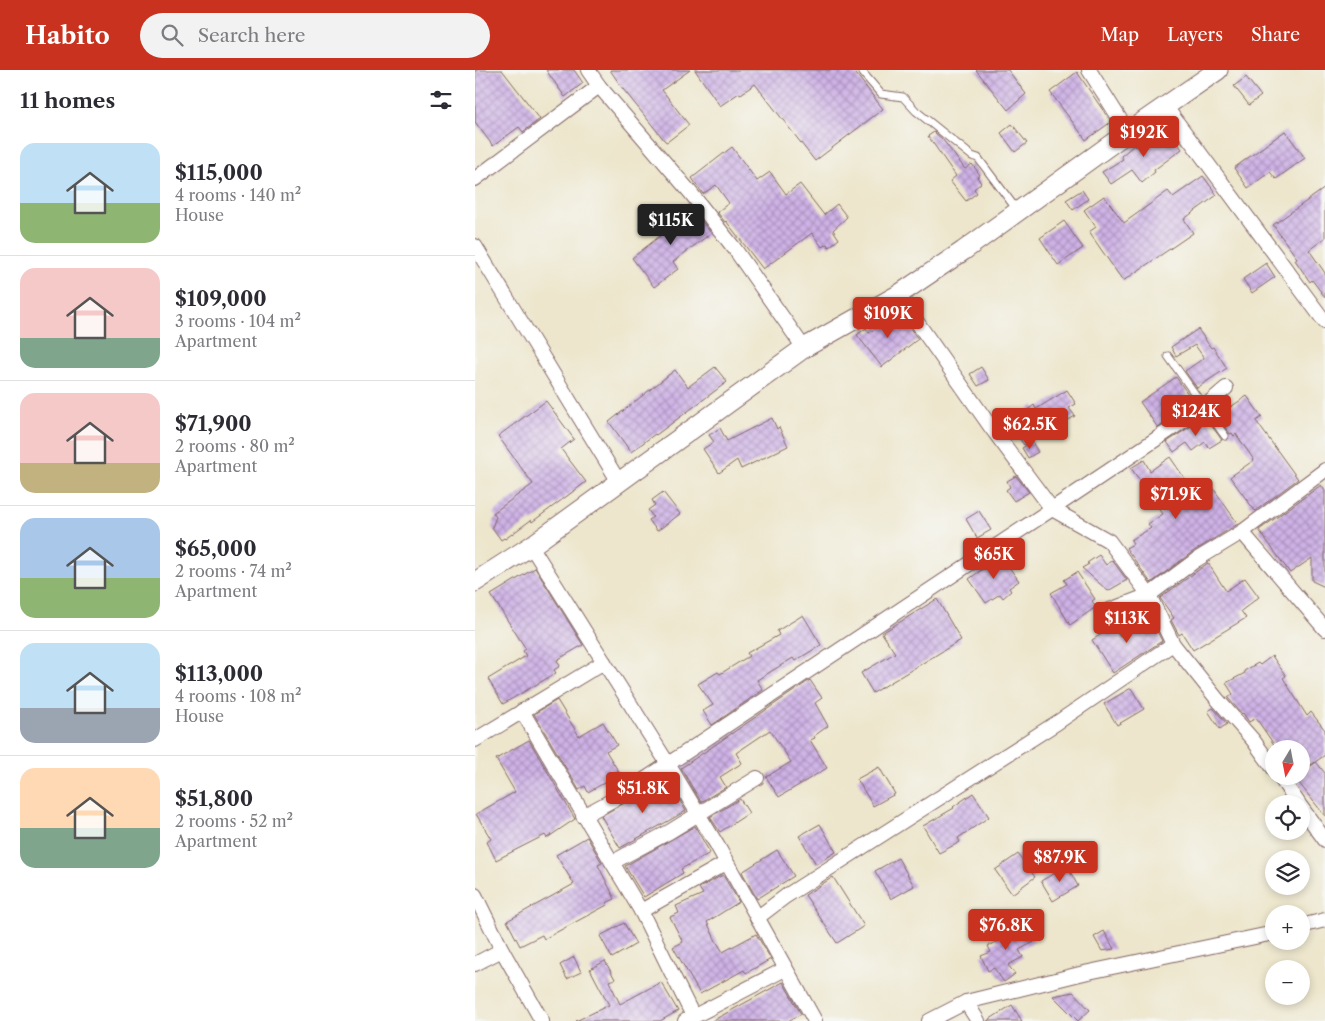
<!DOCTYPE html>
<meta charset="utf-8">
<style>
:root{--surface:#fff;--page:#f2f2f3;--text:#2b2b33;--muted:#7c7c81;--line:#e1e1e2;--accent:#c8321e}
body{margin:0;font-family:"Libre Caslon Text",serif;background:var(--page);color:var(--text);height:100vh;display:flex;flex-direction:column;font-size:19px;white-space:nowrap}
*{box-sizing:border-box;margin:0}
p{font-size:16px;color:var(--muted)}
.icon{flex:none;width:28px;height:28px;fill:none;stroke:currentColor;stroke-width:2;stroke-linecap:round;stroke-linejoin:round}
.map{position:relative;flex:1;overflow:hidden}
.details{display:flex;flex-direction:column;background:var(--surface);width:475px}
.details>*{flex:none}
.needle{width:32px;rotate:190deg}
.controls{position:absolute;left:790px;top:670px;display:grid;gap:10px}
.controls a{display:grid;place-items:center;width:45px;height:45px;border-radius:50%;background:var(--surface);box-shadow:0 2px 8px #0003;font-size:25px}
.price{position:absolute;translate:-50% -42px;padding:0 11px;border-radius:5px;background:var(--accent);color:#fff;font-size:16px;line-height:32px;filter:drop-shadow(0 1px 2px #0008)}
.price::after{content:'';position:absolute;left:50%;top:30px;width:15px;height:11px;margin-left:-8px;background:inherit;clip-path:polygon(0 0,100% 0,50% 100%)}
.price.selected{background:#222;color:#fff}
ul{padding:0;list-style:none}
li{display:flex;align-items:center;gap:15px;height:125px;padding:0 20px}
li+li{border-top:1px solid var(--line)}
li span{display:grid;place-items:center;flex:none;width:140px;height:100px;border-radius:15px;color:#555}
li>.icon{margin-inline-start:auto}
span .icon{width:60px;height:60px;fill:#fffc;stroke-width:1}
li b{font-size:21px}
h2{display:flex;justify-content:space-between;align-items:center;height:60px;padding:0 20px;font-size:21px}
header{display:flex;align-items:center;gap:30px;box-sizing:border-box;height:70px;padding:0 25px;background:var(--accent);color:#fff}
header strong{font-size:24px}
nav{display:flex;gap:28px;margin-inline-start:auto;font-size:18px}
.search{width:350px;height:45px;background:var(--page);display:flex;align-items:center;gap:12px;box-sizing:border-box;padding:0 18px;border-radius:28px;color:var(--muted);font-size:19px}
main{display:flex;flex:1;min-height:0}
.map>svg:first-child{display:block}
</style>
<header>
<strong>Habito</strong>
<div class="search"><svg class="icon" aria-label="search" viewBox="0 0 24 24"><circle cx="10" cy="10" r="6"/><path d="M15 15l6 6"/></svg>Search here</div>
<nav><a>Map</a><a>Layers</a><a>Share</a></nav>
</header>
<main>
<section class="details">
<h2>11 homes<svg class="icon" aria-label="filters" viewBox="0 0 24 24"><path d="M4 7h16M4 17h16"/><circle cx="9" cy="7" r="2"/><circle cx="15" cy="17" r="2"/></svg></h2>
<ul>
<li><span style="background:linear-gradient(#bfe0f5 60%,#8fb573 0)"><svg class="icon" aria-label="home" viewBox="0 0 24 24"><path d="M3 11l9-7 9 7M6 9v11h12V9"/></svg></span><div><b>$115,000</b><p>4 rooms · 140 m²</p><p>House</p></div></li>
<li><span style="background:linear-gradient(#f6c9c9 70%,#7fa58c 0)"><svg class="icon" aria-label="home" viewBox="0 0 24 24"><path d="M3 11l9-7 9 7M6 9v11h12V9"/></svg></span><div><b>$109,000</b><p>3 rooms · 104 m²</p><p>Apartment</p></div></li>
<li><span style="background:linear-gradient(#f6c9c9 70%,#c2b280 0)"><svg class="icon" aria-label="home" viewBox="0 0 24 24"><path d="M3 11l9-7 9 7M6 9v11h12V9"/></svg></span><div><b>$71,900</b><p>2 rooms · 80 m²</p><p>Apartment</p></div></li>
<li><span style="background:linear-gradient(#a9c7e8 60%,#8fb573 0)"><svg class="icon" aria-label="home" viewBox="0 0 24 24"><path d="M3 11l9-7 9 7M6 9v11h12V9"/></svg></span><div><b>$65,000</b><p>2 rooms · 74 m²</p><p>Apartment</p></div></li>
<li><span style="background:linear-gradient(#bfe0f5 65%,#9aa5b1 0)"><svg class="icon" aria-label="home" viewBox="0 0 24 24"><path d="M3 11l9-7 9 7M6 9v11h12V9"/></svg></span><div><b>$113,000</b><p>4 rooms · 108 m²</p><p>House</p></div></li>
<li><span style="background:linear-gradient(#ffd9b3 60%,#7fa58c 0)"><svg class="icon" aria-label="home" viewBox="0 0 24 24"><path d="M3 11l9-7 9 7M6 9v11h12V9"/></svg></span><div><b>$51,800</b><p>2 rooms · 52 m²</p><p>Apartment</p></div></li>
</ul>
</section>
<div class="map">
<svg width="850" height="951" viewBox="0 0 850 951">
<defs>
<pattern id="building-cross-hatch" width="8" height="8" patternUnits="userSpaceOnUse" patternTransform="scale(1.25)"><rect width="8" height="8" fill="#ceb2e6"/><path d="M0 0l8 8M0 8l8-8" fill="none" stroke="#a990bb"/></pattern>
</defs>
<rect width="100%" height="100%" fill="#f6f6f2"/>
<filter id="ink" filterUnits="userSpaceOnUse"><feTurbulence type="fractalNoise" baseFrequency=".02" numOctaves="2"/><feDisplacementMap in="SourceGraphic" scale="10" xChannelSelector="R" yChannelSelector="G"/><feConvolveMatrix kernelMatrix="1 2 1 2 8 2 1 2 1" color-interpolation-filters="sRGB"/></filter>
<filter id="wash" filterUnits="userSpaceOnUse"><feTurbulence type="fractalNoise" baseFrequency=".0096" numOctaves="4" result="noise"/><feDisplacementMap in="SourceGraphic" scale="20" xChannelSelector="R" yChannelSelector="G"/><feGaussianBlur stdDeviation="1.12" result="paint"/><feColorMatrix in="noise" values="0 0 0 0 0 0 0 0 0 0 0 0 0 0 0 0 0 1.4 0 .05"/><feComposite in="paint" operator="in"/></filter>
<g filter="url(#wash)">
<rect width="100%" height="100%" fill="#ede6cc"/>
<g id="blocks">
<!-- building -->
<g fill="url(#building-cross-hatch)">
<polygon points="0,0 27,0 65,49 48,62 44,57 18,76 0,52"/>
<polygon points="71,0 99,0 108,13 90,27"/>
<polygon points="135,0 215,0 187,20 214,55 192,72 190,71 148,19"/>
<polygon points="220,0 378,0 408,39 340,91 280,14 266,24 264,23 245,36"/>
<polygon points="501,0 533,0 551,24 533,40"/>
<polygon points="602,2 636,52 611,70 575,22"/>
<polygon points="771,7 786,26 774,35 759,16"/>
<polygon points="537,54 552,73 540,82 526,63"/>
<polygon points="810,61 830,88 801,109 795,102 773,118 759,98"/>
<polygon points="459,62 468,70 490,99 497,94 505,105 502,107 506,113 499,119 502,123 491,131 475,111 481,106 453,66"/>
<polygon points="684,62 696,65 707,79 679,100 680,102 667,113 657,100 636,114 627,102 648,89 646,86 659,75 660,77"/>
<polygon points="257,77 282,111 295,102 311,124 325,114 349,145 362,134 372,147 358,160 364,169 354,177 352,174 347,177 337,163 288,199 251,151 250,152 242,142 254,133 241,115 228,124 217,108"/>
<polygon points="728,106 742,125 709,149 718,163 648,211 614,162 621,157 609,140 629,126 649,153 693,121 698,127"/>
<polygon points="850,118 850,168 834,180 850,203 850,227 837,210 835,212 820,190 822,188 798,155"/>
<polygon points="607,120 613,129 598,140 591,130"/>
<polygon points="214,135 236,163 198,192 203,199 179,217 157,188 185,166 183,163 205,146 203,144"/>
<polygon points="589,151 608,178 583,195 565,168"/>
<polygon points="791,193 800,207 777,223 768,209"/>
<polygon points="422,241 443,269 407,297 382,265 391,258 394,263"/>
<polygon points="723,259 736,278 738,277 752,298 722,318 710,301 729,288 720,275 701,286 696,277"/>
<polygon points="240,297 252,312 181,365 180,364 156,382 134,352 200,300 213,317"/>
<polygon points="506,297 514,310 503,316 495,304"/>
<polygon points="701,307 713,324 711,325 717,334 683,358 665,332"/>
<polygon points="592,320 601,334 594,338 600,346 587,354 584,350 549,375 534,354 559,335 561,339"/>
<polygon points="772,326 787,347 781,351 823,409 780,441 755,407 779,390 761,364 759,366 757,363 755,364 742,346"/>
<polygon points="71,331 99,369 86,379 111,412 57,452 56,450 30,469 29,468 26,470 17,457 21,447 18,443 58,414 23,366"/>
<polygon points="297,348 302,359 304,357 313,376 266,399 262,390 244,403 228,379 239,372 234,365 245,358 252,371"/>
<polygon points="727,349 730,353 733,351 747,370 734,378 730,372 718,381 712,373 699,382 692,372"/>
<polygon points="557,372 563,382 553,388 547,378"/>
<polygon points="695,387 721,425 736,415 763,454 716,483 676,513 651,478 658,474 656,470 676,458 673,454 688,444 656,398 669,390 675,401"/>
<polygon points="541,406 554,422 539,431 531,420 535,417 532,411"/>
<polygon points="846,415 850,421 850,517 837,511 837,488 815,503 784,460"/>
<polygon points="188,422 205,444 182,461 174,450 178,447 173,440 180,435 177,430"/>
<polygon points="504,441 516,460 502,468 491,449"/>
<polygon points="624,485 631,495 637,490 652,510 633,521 607,498 614,494 612,493"/>
<polygon points="526,486 544,511 534,518 536,521 528,528 525,524 511,533 494,509"/>
<polygon points="733,493 751,521 770,508 784,527 766,541 771,548 718,580 707,563 704,565 696,550 699,548 685,528"/>
<polygon points="60,498 108,575 82,590 85,596 79,600 81,603 28,634 13,609 51,586 48,581 51,579 16,525"/>
<polygon points="602,502 620,529 617,531 621,537 595,555 576,523 592,514 589,510"/>
<polygon points="462,529 486,570 398,623 386,603 420,583 407,563"/>
<polygon points="328,545 346,575 320,591 318,588 282,610 288,620 237,655 228,641 238,635 223,614 243,602 245,604 274,586 272,583 304,565 302,561"/>
<polygon points="670,547 681,559 687,571 638,603 617,570 638,557 645,567"/>
<polygon points="797,586 811,606 808,608 832,646 836,642 850,660 850,685 836,695 826,682 826,679 824,679 821,675 813,679 802,679 781,648 774,652 768,643 767,644 753,628 758,624 751,613 770,603 769,601 783,593 785,595"/>
<polygon points="335,610 347,628 340,633 353,656 339,666 340,668 335,670 352,698 304,727 291,707 316,692 295,660 261,683 267,693 245,707 251,717 226,732 206,698"/>
<polygon points="656,618 669,639 642,655 629,634"/>
<polygon points="82,630 104,666 128,652 142,675 131,681 145,704 113,722 110,716 104,720 59,644"/>
<polygon points="738,638 752,654 745,659 733,641"/>
<polygon points="54,670 100,749 72,768 70,765 21,790 12,772 16,769 1,744 40,722 21,689"/>
<polygon points="841,692 850,703 850,746 820,708 826,706 826,704"/>
<polygon points="404,697 420,724 398,736 382,709"/>
<polygon points="192,709 211,741 145,778 126,746"/>
<polygon points="498,723 514,747 483,768 485,772 464,783 448,756 479,738 478,737"/>
<polygon points="265,729 274,743 245,762 235,747"/>
<polygon points="345,754 361,782 341,794 324,766"/>
<polygon points="220,756 235,783 206,799 208,803 169,827 150,796"/>
<polygon points="112,767 127,793 123,795 140,829 131,833 132,835 69,869 67,865 45,876 32,851 99,814 81,785"/>
<polygon points="302,780 319,806 282,829 267,802"/>
<polygon points="543,784 560,807 537,824 520,800"/>
<polygon points="423,788 439,816 416,829 400,801"/>
<polygon points="592,796 603,816 578,831 566,811"/>
<polygon points="248,805 264,832 232,852 241,871 248,882 281,864 296,889 271,903 269,900 225,924 198,877 208,872 195,847 204,843 201,836 228,824 224,818"/>
<polygon points="358,807 389,856 362,873 330,825"/>
<polygon points="149,853 161,874 137,888 125,866"/>
<polygon points="526,855 533,865 550,857 559,872 544,880 548,887 533,895 540,904 529,912 519,898 513,901 506,886 516,882 513,876 523,871 516,861"/>
<polygon points="629,861 639,879 627,881 619,867"/>
<polygon points="99,887 106,902 92,909 85,895"/>
<polygon points="130,891 140,909 134,911 145,934 186,912 203,941 185,951 101,951 134,935 115,899"/>
<polygon points="308,912 326,944 313,951 237,951"/>
<polygon points="598,922 615,940 603,951 578,926"/>
<polygon points="537,935 547,951 512,951"/>
</g>
</g>
</g>
<g filter="url(#ink)">
<use href="#blocks" fill-opacity="0" stroke="#836563" stroke-width="1"/>
<g fill="none" stroke-linecap="round" stroke-linejoin="round">
<defs>
<g id="lane">
<polyline points="388,3 406,24 428,27 441,41 497,86 503,88 542,140"/>
<polyline points="693,286 750,366"/>
</g>
<g id="street">
<polyline points="113,0 124,16 215,122 259,178 329,278"/>
<polyline points="614,0 653,62"/>
<polyline points="690,36 850,252"/>
<polyline points="0,109 124,16"/>
<polyline points="0,176 144,412"/>
<polyline points="423,225 515,356 577,439 634,471 674,525 698,574 742,629 778,670 799,699"/>
<polyline points="767,462 850,559"/>
<polyline points="56,476 193,694 242,775 340,951"/>
<polyline points="627,543 674,525 721,490 767,462 850,400"/>
<polyline points="47,641 166,841 218,946"/>
<polyline points="0,670 129,592"/>
<polyline points="804,706 824,734"/>
<polyline points="826,737 850,770"/>
<polyline points="108,746 145,726 577,439 729,337 751,318"/>
<polyline points="138,792 194,762 282,708"/>
<polyline points="0,825 27,880 67,951"/>
<polyline points="166,841 251,793"/>
<polyline points="282,848 311,826 583,652 698,574"/>
<polyline points="826,856 850,850"/>
<polyline points="0,894 27,880"/>
<polyline points="491,932 503,951"/>
<polyline points="210,951 310,899"/>
<polyline points="454,951 491,932 609,903 799,863"/>
</g>
<polyline id="secondary" points="0,512 56,476 329,278 423,225 488,181 653,62 743,0"/>
</defs>
<!-- lane casing -->
<use href="#lane" stroke="#836563" stroke-width="9"/>
<!-- street casing -->
<use href="#street" stroke="#836563" stroke-width="16"/>
<!-- secondary casing -->
<use href="#secondary" stroke="#836563" stroke-width="21"/>
<!-- lane -->
<use href="#lane" stroke="#fff" stroke-width="7"/>
<!-- street -->
<use href="#street" stroke="#fff" stroke-width="14"/>
<!-- secondary -->
<use href="#secondary" stroke="#fff" stroke-width="19"/>
</g>
</g>
</svg>
<div class="controls">
<a><svg class="needle" viewBox="-14 -14 28 28"><path d="M0-13l5 13h-10z" fill="#e53935"/><path d="M0 13l5-13h-10z" fill="#7c7c81"/></svg></a>
<a><svg class="icon" aria-label="locate" viewBox="0 0 24 24"><circle cx="12" cy="12" r="6"/><path d="M12 2v4M12 18v4M2 12h4M18 12h4"/></svg></a>
<a><svg class="icon" aria-label="layers" viewBox="0 0 24 24"><path d="M12 4l9 5-9 5-9-5zM3 14l9 5 9-5"/></svg></a>
<a>+</a>
<a>−</a>
</div>
<b class="price" style="left:669px;top:88px">$192K</b>
<b class="price selected" style="left:196px;top:176px">$115K</b>
<b class="price" style="left:413px;top:269px">$109K</b>
<b class="price" style="left:721px;top:367px">$124K</b>
<b class="price" style="left:555px;top:380px">$62.5K</b>
<b class="price" style="left:701px;top:450px">$71.9K</b>
<b class="price" style="left:519px;top:510px">$65K</b>
<b class="price" style="left:652px;top:574px">$113K</b>
<b class="price" style="left:168px;top:744px">$51.8K</b>
<b class="price" style="left:585px;top:813px">$87.9K</b>
<b class="price" style="left:531px;top:881px">$76.8K</b>
</div>
</main>
